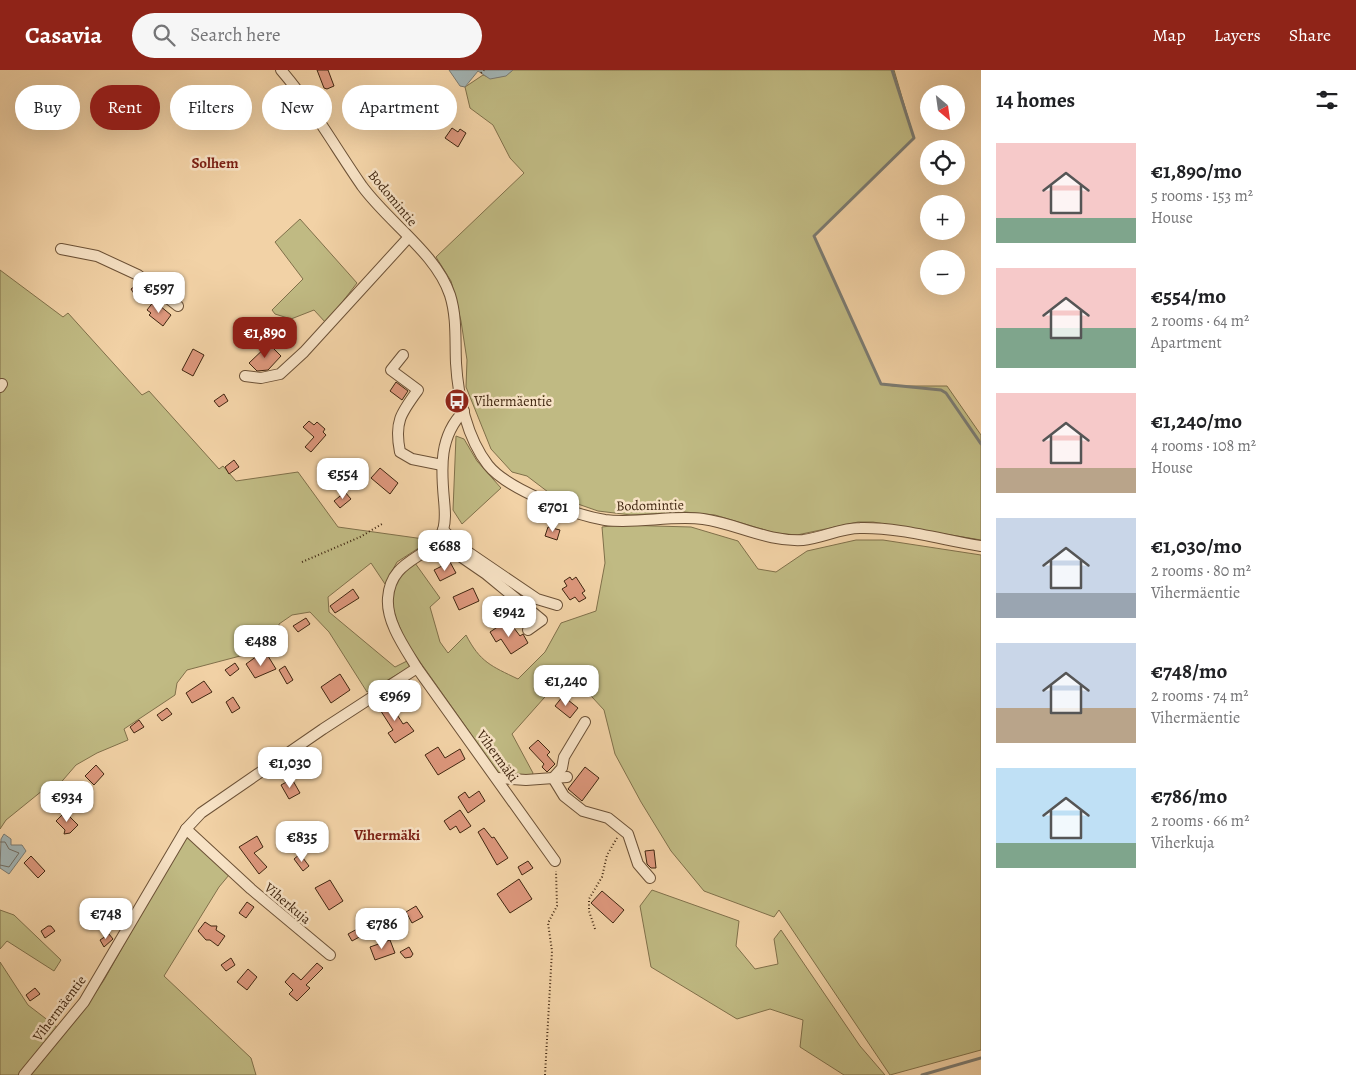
<!DOCTYPE html>
<meta charset="utf-8">
<style>
:root{--surface:#fff;--page:#f6f6f6;--text:#202124;--muted:#757577;--accent:#8f2418}
body{margin:0;font-family:Alegreya,serif;background:var(--page);color:var(--text);height:100vh;display:flex;flex-direction:column;font-size:19px;white-space:nowrap}
*{box-sizing:border-box;margin:0}
p{font-size:16px;color:var(--muted)}
.icon{flex:none;width:28px;height:28px;fill:none;stroke:currentColor;stroke-width:2;stroke-linecap:round;stroke-linejoin:round}
.map{position:relative;flex:1;overflow:hidden}
.sheet{display:flex;flex-direction:column;background:var(--surface);width:375px}
.sheet>*{flex:none}
.hud{position:absolute;left:15px;top:15px;width:475px;height:45px;display:flex;gap:10px}
.needle{width:32px;rotate:151deg}
.fabs{position:absolute;left:920px;top:15px;display:grid;gap:10px}
.fabs a{display:grid;place-items:center;width:45px;height:45px;border-radius:50%;background:var(--surface);box-shadow:0 5px 20px #0002;font-size:25px}
.price{position:absolute;translate:-50% -42px;padding:0 11px;border-radius:10px;background:#fff;color:#222;font-size:16px;line-height:32px;filter:drop-shadow(0 1px 2px #0008)}
.price::after{content:'';position:absolute;left:50%;top:30px;width:15px;height:11px;margin-left:-8px;background:inherit;clip-path:polygon(0 0,100% 0,50% 100%)}
.price.active{background:var(--accent);color:#fff}
ul{padding:0;list-style:none}
li{display:flex;align-items:center;gap:15px;height:125px;padding:0 15px}
li span{display:grid;place-items:center;flex:none;width:140px;height:100px;border-radius:0px;color:#555}
li>.icon{margin-inline-start:auto}
span .icon{width:60px;height:60px;fill:#fffc;stroke-width:1}
li b{font-size:21px}
h2{display:flex;justify-content:space-between;align-items:center;height:60px;padding:0 15px;font-size:21px}
.pill{padding:0 18px;border-radius:22px;background:var(--surface);box-shadow:0 5px 20px #0002;font-size:18px;line-height:45px}
.pill.active{background:var(--accent);color:#fff}
header{display:flex;align-items:center;gap:30px;box-sizing:border-box;height:70px;padding:0 25px;background:var(--accent);color:#fff}
header strong{font-size:24px}
nav{display:flex;gap:28px;margin-inline-start:auto;font-size:18px}
.search{width:350px;height:45px;background:var(--page);display:flex;align-items:center;gap:12px;box-sizing:border-box;padding:0 18px;border-radius:28px;color:var(--muted);font-size:19px}
main{display:flex;flex:1;min-height:0}
.map>svg:first-child{display:block}
</style>
<header>
<strong>Casavia</strong>
<div class="search"><svg class="icon" aria-label="search" viewBox="0 0 24 24"><circle cx="10" cy="10" r="6"/><path d="M15 15l6 6"/></svg>Search here</div>
<nav><a>Map</a><a>Layers</a><a>Share</a></nav>
</header>
<main>
<div class="map">
<svg width="981" height="1005" viewBox="0 0 981 1005">
<rect width="100%" height="100%" fill="#f2d2a6"/>
<filter id="stains"><feTurbulence type="fractalNoise" baseFrequency=".004" numOctaves="4"/><feColorMatrix values="0 0 0 0 .2 0 0 0 0 .09 0 0 0 0 .02 0 0 0 .5 -.17"/></filter>
<radialGradient id="worn" r=".72"><stop offset=".6" stop-color="#630" stop-opacity="0"/><stop offset="1" stop-color="#630" stop-opacity=".3"/></radialGradient>
<!-- green -->
<g fill="#c0ba83" stroke="#80704a">
<path d="M513,0H894L914,68L814,166L881,314L893,316H947L981,365V470L873,452H858L797,465L775,463L715,445L685,442L631,445L598,441L552,425L527,406L512,402L491,379L466,317L467,290L461,251L451,211L436,187L524,103L510,88L493,55L470,38L465,17L483,5C494,10 504,7 513,0Z"/>
<polygon points="300,149 357,213 326,253 314,240 291,249 275,244 272,240 303,209 275,172"/>
<polygon points="0,200 63,247 68,243 142,325 149,321 219,399 223,396 236,411 298,402 338,457 431,470 397,492 385,514 371,493 328,527 329,542 395,597 407,591 410,597 367,622 329,562 310,542 292,545 279,554 278,576 187,600 177,613 175,625 124,659 128,670 97,683 76,695 57,717 53,712 6,750 0,759"/>
<polygon points="456,366 464,369 477,391 501,418 462,454 453,440"/>
<path d="M619,455L691,457L738,471L758,499L776,502L807,481L856,470H883L981,485V980L890,1005L779,840L774,847L704,821L671,781L641,732L615,684L604,640L568,601L512,664L533,703L531,708L500,705L406,572L395,546L392,533L393,517L399,504L415,493L440,528L430,537L440,572L448,583L466,565C480,592 491,596 518,609L545,582L561,553L596,541L605,493L602,457Z"/>
<polygon points="186,765 229,805 219,817 164,906 251,988 256,1005 30,1005 84,940 104,910"/>
<polygon points="652,820 739,851 736,876 755,899 778,894 774,869 781,860 860,976 885,1005 844,1005 800,977 803,950 770,939 737,949 651,897 640,836"/>
<polygon points="0,840 14,845 61,890 54,901 7,871 0,879"/>
<polygon points="0,892 28,935 58,958 19,1005 0,1005"/>
</g>
<!-- water -->
<g fill="#a2b4b4" stroke="#7b7b72">
<polygon points="449,0 513,0 506,6 490,9 478,1 465,17 460,16"/>
<polygon points="4,764 11,769 11,775 22,775 26,781 9,804 0,798 1,769"/>
</g>
<g fill="none" stroke-linecap="round" stroke-linejoin="round">
<!-- shore -->
<polyline stroke="#716d62" stroke-width="1" points="0,772 5,772 9,779 19,783 9,797 0,795"/>
<!-- stream -->
<g stroke="#7b7b72" stroke-width="3">
<polyline points="892,0 914,68 814,166 881,314 941,320 946,323 981,374"/>
<polyline points="922,1005 981,988"/>
</g>
</g>
<!-- building -->
<g fill="#dd977c" stroke="#402610">
<polygon points="317,0 328,0 334,16 327,19 324,18"/>
<polygon points="452,58 458,62 460,59 466,63 458,77 445,68"/>
<polygon points="138,214 148,223 138,230 131,219"/>
<polygon points="154,231 171,245 163,256 149,245 151,243 147,240"/>
<polygon points="269,274 281,286 268,300 257,301 249,293"/>
<polygon points="193,279 204,285 193,306 182,300"/>
<polygon points="396,312 408,321 402,330 390,321"/>
<polygon points="224,324 228,331 219,337 214,331"/>
<polygon points="309,351 314,355 317,352 325,359 323,362 326,365 311,382 305,377 314,367 303,357"/>
<polygon points="234,390 239,397 229,404 225,397"/>
<polygon points="380,398 398,413 390,424 371,408"/>
<polygon points="345,422 351,429 340,438 334,431"/>
<polygon points="548,457 560,460 557,470 545,466"/>
<polygon points="450,492 456,503 440,511 434,500"/>
<polygon points="570,507 572,510 576,507 585,521 582,523 586,528 579,532 575,527 570,530 562,519 567,516 564,511"/>
<polygon points="473,518 479,531 459,540 453,527"/>
<polygon points="353,519 359,528 335,543 330,536"/>
<polygon points="306,548 310,554 298,562 293,556"/>
<polygon points="505,552 511,561 514,558 520,566 523,564 528,573 511,584 501,569 496,572 490,562"/>
<polygon points="257,586 260,591 268,586 276,599 255,608 246,594"/>
<polygon points="235,593 239,599 230,606 225,600"/>
<polygon points="285,596 293,610 287,614 279,600"/>
<polygon points="340,604 350,620 331,633 321,617"/>
<polygon points="204,611 212,622 192,633 186,623"/>
<polygon points="563,626 578,638 570,648 555,636"/>
<polygon points="233,627 240,638 232,643 226,632"/>
<polygon points="387,629 403,654 407,652 414,661 395,673 388,663 393,660 377,635"/>
<polygon points="167,638 172,644 162,651 157,645"/>
<polygon points="139,650 144,657 134,663 130,657"/>
<polygon points="538,670 550,682 547,685 555,694 547,702 542,697 544,694 529,678"/>
<polygon points="438,677 445,688 460,679 465,689 438,705 425,685"/>
<polygon points="96,695 104,704 94,715 85,706"/>
<polygon points="585,697 599,708 582,731 568,719"/>
<polygon points="292,709 300,723 289,729 281,715"/>
<polygon points="479,721 485,731 468,743 458,727 465,722 469,728"/>
<polygon points="460,740 471,756 460,763 456,756 450,760 444,751"/>
<polygon points="65,742 78,755 70,763 64,764 65,760 56,751"/>
<polygon points="484,758 492,768 494,767 508,788 497,795 478,762"/>
<polygon points="257,766 263,777 254,783 267,797 259,804 239,777"/>
<polygon points="654,780 656,798 651,798 647,794 645,781"/>
<polygon points="300,784 309,796 303,801 294,789"/>
<polygon points="31,786 45,801 38,808 24,793"/>
<polygon points="528,791 533,798 522,805 518,797"/>
<polygon points="519,809 532,829 510,843 497,824"/>
<polygon points="330,810 343,831 329,840 315,818"/>
<polygon points="602,821 624,840 613,853 591,833"/>
<polygon points="247,832 254,837 246,848 239,843"/>
<polygon points="416,836 423,847 412,853 406,842"/>
<polygon points="205,852 211,856 217,856 216,860 225,866 218,876 210,870 206,870 198,861"/>
<polygon points="48,856 51,856 55,861 45,868 41,861"/>
<polygon points="359,858 363,865 352,871 348,864"/>
<polygon points="109,864 113,869 104,877 100,870"/>
<polygon points="390,870 395,883 375,890 370,877"/>
<polygon points="409,877 413,884 411,887 405,888 400,882"/>
<polygon points="231,888 235,895 226,901 221,895"/>
<polygon points="317,893 323,898 306,915 310,918 297,931 289,924 293,920 285,912 293,903 301,910"/>
<polygon points="248,899 257,907 247,920 237,912"/>
<polygon points="35,918 40,924 30,931 26,925"/>
</g>
<g fill="none" stroke-linecap="round" stroke-linejoin="round">
<defs>
<g id="minor">
<path d="M281,0C312,36 335,77 362,116C389,153 436,183 450,225C457,247 455,271 456,293C458,327 467,368 488,395C507,419 574,445 605,450C637,454 671,445 703,449C738,454 767,472 803,470C822,468 841,458 860,458C899,457 943,470 981,476"/>
<polyline points="61,179 97,186 138,205 178,236"/>
<path d="M403,285L391,300L418,320C401,343 394,352 400,382L412,389L442,395"/>
<polyline points="245,306 261,308 280,304 304,282 408,168"/>
<polyline points="0,317 2,314"/>
<polyline points="443,460 462,478 537,529 557,535"/>
<polyline points="438,471 486,504 542,550 528,560"/>
<polyline points="417,598 555,791"/>
<polyline points="585,652 564,687 562,698 553,708 564,726 583,741 608,748 628,764 638,794 650,808"/>
<polyline points="498,708 526,710 567,707"/>
<polyline points="186,759 251,819 330,885"/>
<path d="M24,1005L84,932L186,759L201,743L323,659L417,598C405,578 386,552 388,528C391,486 432,490 443,460C446,450 445,441 444,430C441,398 439,366 464,341"/>
</g>
</defs>
<!-- minor casing -->
<use href="#minor" stroke="#6c5136" stroke-width="12"/>
<!-- path -->
<g stroke="#402610" stroke-width="2" stroke-dasharray="1 2.5" stroke-linecap="butt">
<polyline points="481,3 484,0"/>
<polyline points="302,492 360,467 382,454"/>
<polyline points="595,859 589,841 589,829 602,807 607,785 617,768"/>
<polyline points="545,1005 552,881 548,853 557,836 556,801"/>
</g>
<!-- minor -->
<use href="#minor" stroke="#f7e2c5" stroke-width="10"/>
</g>
<!-- icons -->
<defs>
<symbol id="bus-disc" viewBox="-11 -11 22 22"><circle r="9.5" fill="#8f2418" stroke="#f7e2c5"/><path d="M-5-6H5V4H4V6H2V4H-2V6H-4V4H-5ZM-3.5-4V0h7V-4ZM-3.5 1.2v1.5H-2V1.2ZM2 1.2v1.5H3.5V1.2Z" fill="#fff"/></symbol>
</defs>
<g fill-rule="evenodd">
<use href="#bus-disc" x="443" y="317" width="28" height="28"/>
</g>
<g text-anchor="middle" stroke-width="5" stroke-linejoin="round" paint-order="stroke">
<!-- street labels -->
<g font-size="14" fill="#402610" stroke="#f7e2c5">
<text transform="translate(393 128) rotate(50)" y="5">Bodomintie</text>
<text transform="translate(650 435) rotate(-1)" y="5">Bodomintie</text>
<text transform="translate(498 686) rotate(54)" y="5">Vihermäki</text>
<text transform="translate(288 833) rotate(40)" y="5">Viherkuja</text>
<text transform="translate(59 938) rotate(-53)" y="5">Vihermäentie</text>
</g>
<!-- poi labels -->
<g font-size="14" fill="#402610" stroke="#f7e2c5" text-anchor="start">
<text x="474" y="336">Vihermäentie</text>
</g>
<!-- neighbourhood labels -->
<g font-size="15" font-weight="bold" fill="#7a1f14" stroke="#f7e2c5">
<text x="215" y="98">Solhem</text>
<text x="387" y="770">Vihermäki</text>
</g>
</g>
<rect width="100%" height="100%" filter="url(#stains)"/>
<rect width="100%" height="100%" fill="url(#worn)"/>
</svg>
<div class="fabs">
<a><svg class="needle" viewBox="-14 -14 28 28"><path d="M0-13l5 13h-10z" fill="#e53935"/><path d="M0 13l5-13h-10z" fill="#757577"/></svg></a>
<a><svg class="icon" aria-label="locate" viewBox="0 0 24 24"><circle cx="12" cy="12" r="6"/><path d="M12 2v4M12 18v4M2 12h4M18 12h4"/></svg></a>
<a>+</a>
<a>−</a>
</div>
<b class="price" style="left:159px;top:244px">€597</b>
<b class="price active" style="left:265px;top:289px">€1,890</b>
<b class="price" style="left:343px;top:430px">€554</b>
<b class="price" style="left:553px;top:463px">€701</b>
<b class="price" style="left:445px;top:502px">€688</b>
<b class="price" style="left:509px;top:568px">€942</b>
<b class="price" style="left:261px;top:597px">€488</b>
<b class="price" style="left:566px;top:637px">€1,240</b>
<b class="price" style="left:395px;top:652px">€969</b>
<b class="price" style="left:290px;top:719px">€1,030</b>
<b class="price" style="left:67px;top:753px">€934</b>
<b class="price" style="left:302px;top:793px">€835</b>
<b class="price" style="left:106px;top:870px">€748</b>
<b class="price" style="left:382px;top:880px">€786</b>
<div class="hud">
<a class="pill">Buy</a>
<a class="pill active">Rent</a>
<a class="pill">Filters</a>
<a class="pill">New</a>
<a class="pill">Apartment</a>
</div>
</div>
<section class="sheet">
<h2>14 homes<svg class="icon" aria-label="filters" viewBox="0 0 24 24"><path d="M4 7h16M4 17h16"/><circle cx="9" cy="7" r="2"/><circle cx="15" cy="17" r="2"/></svg></h2>
<ul>
<li><span style="background:linear-gradient(#f6c9c9 75%,#7fa58c 0)"><svg class="icon" aria-label="home" viewBox="0 0 24 24"><path d="M3 11l9-7 9 7M6 9v11h12V9"/></svg></span><div><b>€1,890/mo</b><p>5 rooms · 153 m²</p><p>House</p></div></li>
<li><span style="background:linear-gradient(#f6c9c9 60%,#7fa58c 0)"><svg class="icon" aria-label="home" viewBox="0 0 24 24"><path d="M3 11l9-7 9 7M6 9v11h12V9"/></svg></span><div><b>€554/mo</b><p>2 rooms · 64 m²</p><p>Apartment</p></div></li>
<li><span style="background:linear-gradient(#f6c9c9 75%,#b9a48a 0)"><svg class="icon" aria-label="home" viewBox="0 0 24 24"><path d="M3 11l9-7 9 7M6 9v11h12V9"/></svg></span><div><b>€1,240/mo</b><p>4 rooms · 108 m²</p><p>House</p></div></li>
<li><span style="background:linear-gradient(#c9d6e8 75%,#9aa5b1 0)"><svg class="icon" aria-label="home" viewBox="0 0 24 24"><path d="M3 11l9-7 9 7M6 9v11h12V9"/></svg></span><div><b>€1,030/mo</b><p>2 rooms · 80 m²</p><p>Vihermäentie</p></div></li>
<li><span style="background:linear-gradient(#c9d6e8 65%,#b9a48a 0)"><svg class="icon" aria-label="home" viewBox="0 0 24 24"><path d="M3 11l9-7 9 7M6 9v11h12V9"/></svg></span><div><b>€748/mo</b><p>2 rooms · 74 m²</p><p>Vihermäentie</p></div></li>
<li><span style="background:linear-gradient(#bfe0f5 75%,#7fa58c 0)"><svg class="icon" aria-label="home" viewBox="0 0 24 24"><path d="M3 11l9-7 9 7M6 9v11h12V9"/></svg></span><div><b>€786/mo</b><p>2 rooms · 66 m²</p><p>Viherkuja</p></div></li>
</ul>
</section>
</main>
